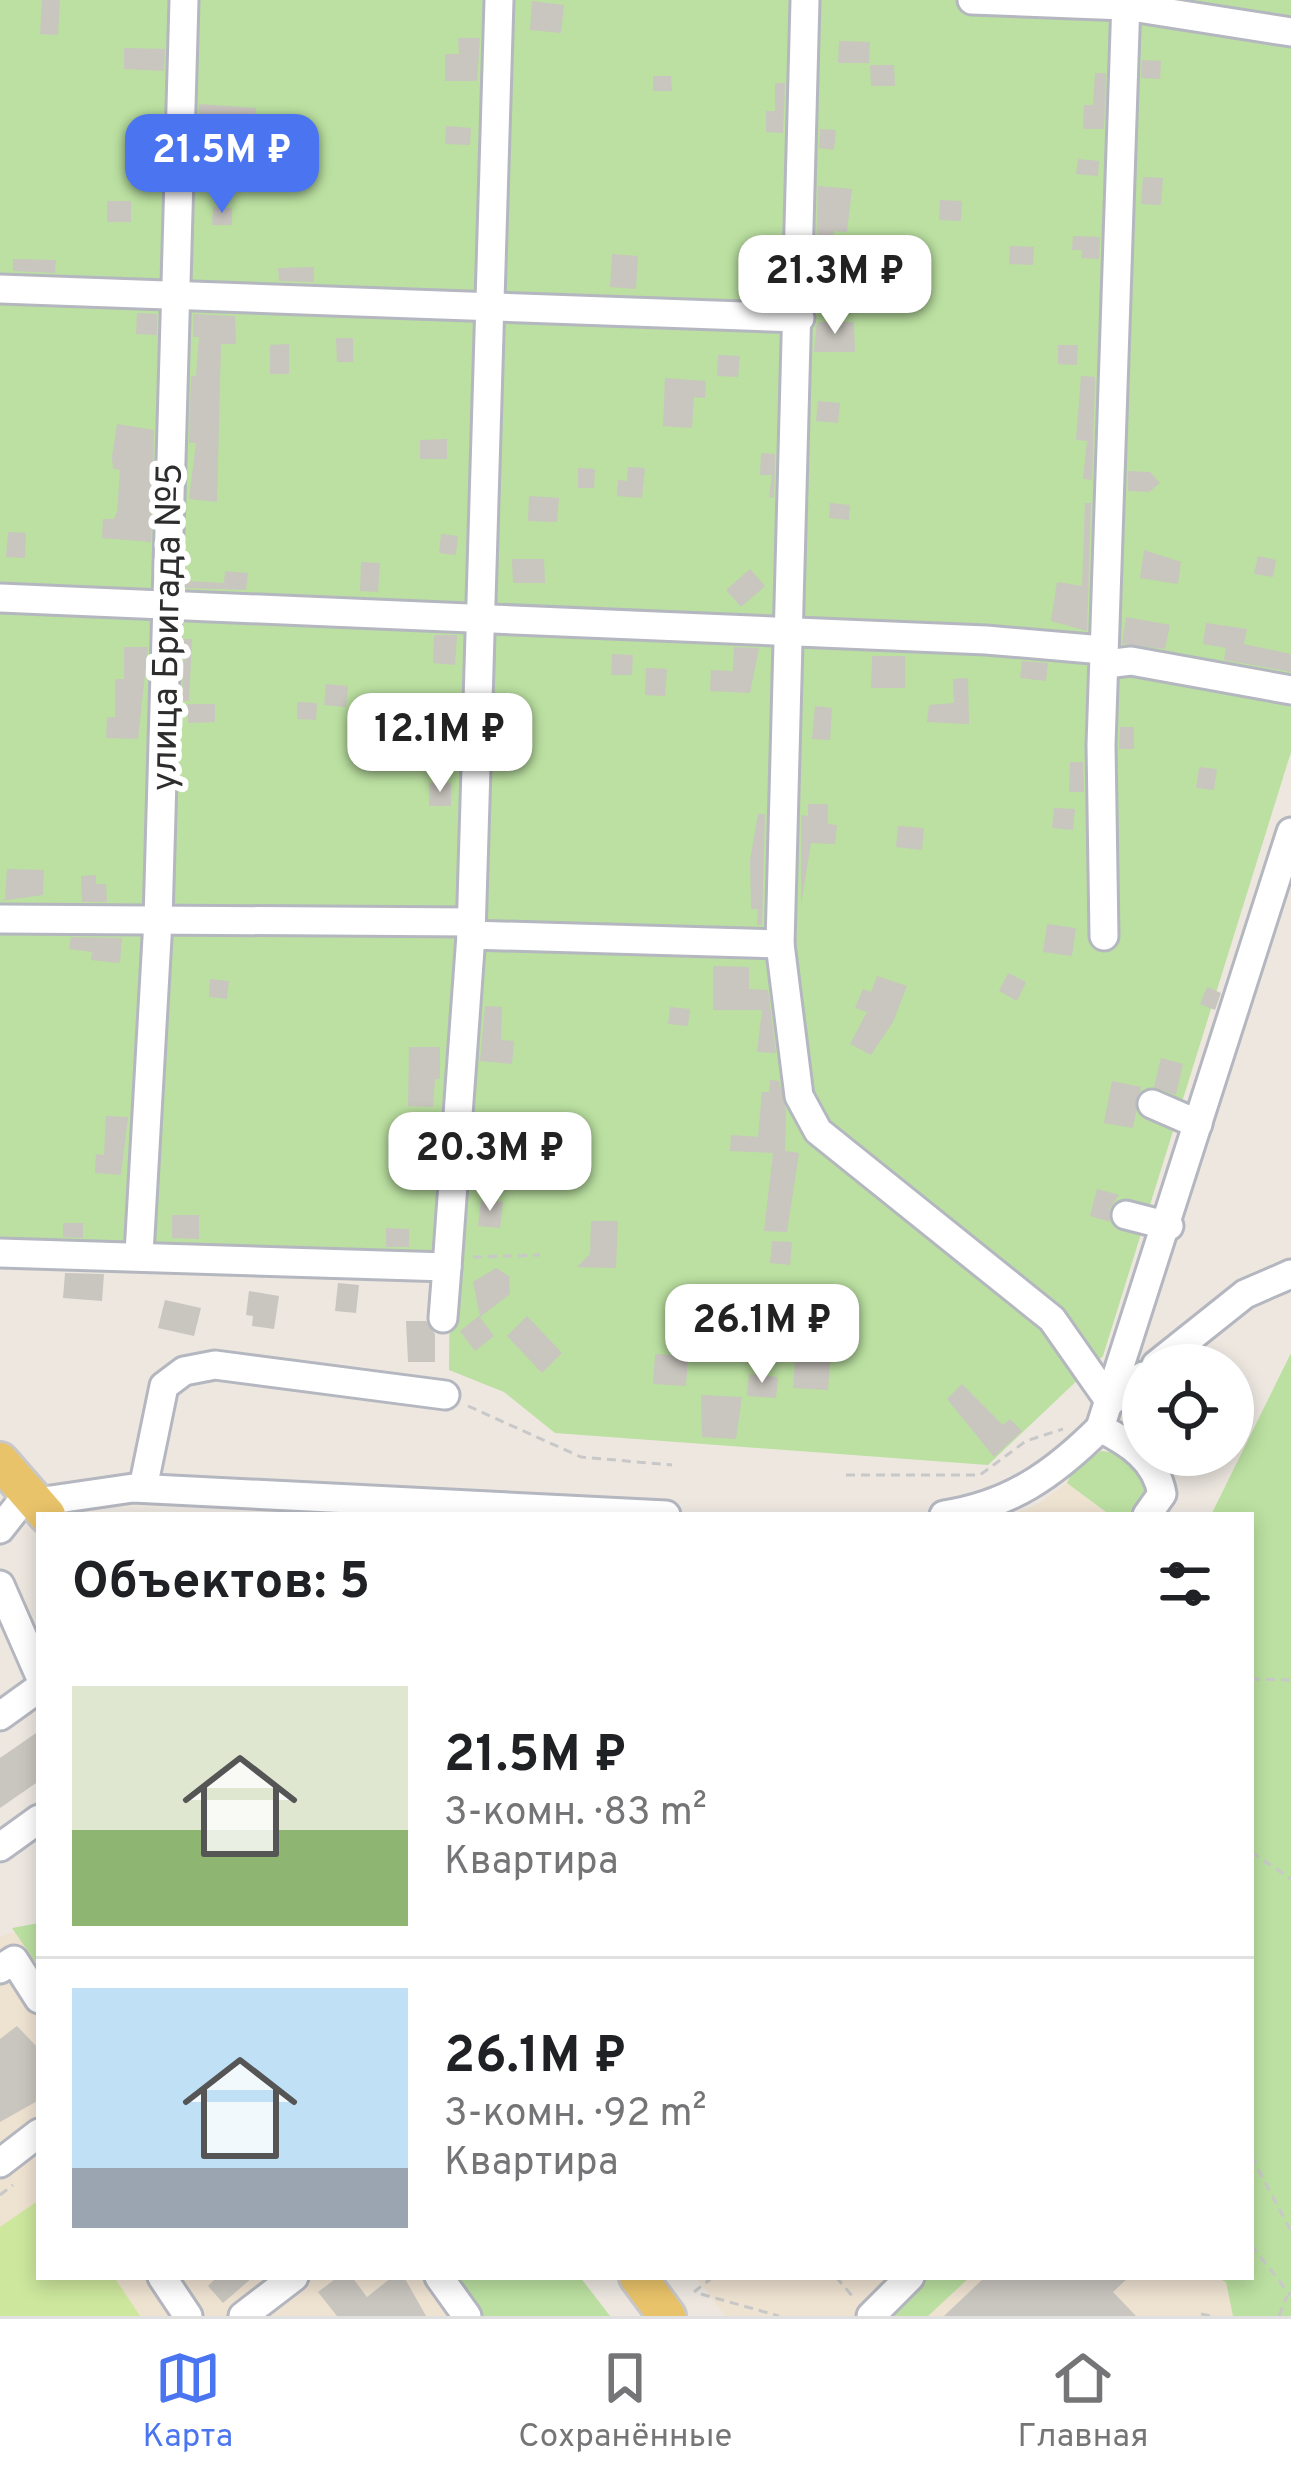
<!DOCTYPE html>
<html lang="ru">
<meta charset="utf-8">
<style>
:root{--surface:#fff;--page:#f6f6f6;--text:#202124;--muted:#757577;--line:#e0e0e0;--accent:#4b75f0}
body{margin:0;font-family:Overpass,sans-serif;background:var(--page);color:var(--text);height:100vh;display:flex;flex-direction:column;font-size:45px;white-space:nowrap}
*{box-sizing:border-box;margin:0}
p{font-size:39px;color:var(--muted)}
.icon{flex:none;width:66px;height:66px;fill:none;stroke:currentColor;stroke-width:2;stroke-linecap:round;stroke-linejoin:round}
.map{position:relative;flex:1;overflow:hidden}
.side{position:absolute;left:36px;top:1512px;width:1218px;height:768px;display:flex;flex-direction:column;background:var(--surface);border-radius:0px;box-shadow:0 6px 18px #0003}
.side>*{flex:none}
.fabs{position:absolute;left:1122px;top:1344px;display:grid;gap:24px}
.fabs a{display:grid;place-items:center;width:132px;height:132px;border-radius:50%;background:var(--surface);box-shadow:0 6px 18px #0003;font-size:60px}
.price{position:absolute;translate:-50% -102px;padding:0 27px;border-radius:24px;background:#fff;color:#222;font-size:39px;line-height:78px;filter:drop-shadow(0 3px 6px #0008)}
.price::after{content:'';position:absolute;left:50%;top:72px;width:36px;height:27px;margin-left:-18px;background:inherit;clip-path:polygon(0 0,100% 0,50% 100%)}
.price.selected{background:var(--accent);color:#fff}
ul{padding:0;list-style:none}
li{display:flex;align-items:center;gap:36px;height:300px;padding:0 36px}
li+li{border-top:3px solid var(--line)}
li span{display:grid;place-items:center;flex:none;width:336px;height:240px;border-radius:0px;color:#555}
li>.icon{margin-inline-start:auto}
span .icon{width:144px;height:144px;fill:#fffc;stroke-width:1}
li b{font-size:51px}
h2{display:flex;justify-content:space-between;align-items:center;height:144px;padding:0 36px;font-size:51px}
.tabs{display:flex;justify-content:space-around;align-items:center;height:168px;border-top:3px solid var(--line);background:var(--surface);font-size:33px;color:var(--muted)}
.tabs a{display:grid;justify-items:center;gap:6px}
.tabs .selected{color:var(--accent)}
.map>svg:first-child{display:block}
</style>
<div class="map">
<svg width="1291" height="2316" viewBox="0 0 1291 2316">
<rect width="100%" height="100%" fill="#ede7e0"/>
<!-- education -->
<g fill="#eee2d1">
<polygon points="1067,1483 1110,1515 1011,1515 1038,1504"/>
<polygon points="39,1923 39,2277 580,2277 610,2316 0,2316 0,1937"/>
<polygon points="696,2277 1215,2277 1226,2282 1235,2309 1233,2316 725,2316"/>
</g>
<!-- green -->
<g fill="#bbe0a1">
<polygon points="0,0 1291,0 1291,752 1103,1356 988,1465 555,1433 504,1392 449,1370 450,1278 0,1261"/>
<polygon points="1291,1353 1291,2316 1233,2316 1226,2282 1215,2277 1251,2277 1251,1515 1211,1515"/>
<path d="M1101,1451C1129,1453 1140,1468 1148,1493L1133,1515H1110L1067,1483L1072,1472Z"/>
<polygon points="39,1923 39,1967 12,1928"/>
<polygon points="456,2277 580,2277 610,2316 484,2316"/>
<polygon points="929,2277 970,2277 928,2316 890,2316"/>
</g>
<!-- pitch -->
<polygon fill="#cde79d" points="39,2200 39,2277 114,2277 140,2316 0,2316 0,2227"/>
<!-- building -->
<g fill="#c9c5bf">
<polygon points="42,0 60,0 58,35 40,34"/>
<polygon points="532,1 564,5 561,33 530,30"/>
<polygon points="458,38 480,38 477,81 445,81 445,54 459,54"/>
<polygon points="839,41 870,42 869,63 838,63"/>
<polygon points="124,48 165,49 164,71 124,69"/>
<polygon points="1142,60 1161,61 1160,79 1141,78"/>
<polygon points="870,65 894,65 895,86 871,86"/>
<polygon points="1095,73 1106,73 1104,129 1083,129 1084,105 1093,105"/>
<polygon points="653,76 671,76 672,91 653,91"/>
<polygon points="775,83 785,83 783,133 766,132 766,111 775,111"/>
<polygon points="199,104 256,108 255,123 226,122 226,132 198,131"/>
<polygon points="446,126 471,128 470,145 445,144"/>
<polygon points="820,129 836,130 834,150 819,148"/>
<rect x="126" y="142" width="24" height="30"/>
<polygon points="1078,159 1099,161 1098,176 1076,174"/>
<polygon points="1143,177 1163,178 1161,205 1141,204"/>
<polygon points="818,186 852,189 847,232 834,231 834,242 828,242 824,289 815,289"/>
<polygon points="940,200 962,201 961,221 939,220"/>
<rect x="107" y="201" width="24" height="21"/>
<polygon points="213,207 232,208 232,225 212,225"/>
<polygon points="1073,236 1100,237 1099,259 1081,258 1082,250 1072,250"/>
<polygon points="1010,246 1034,247 1033,265 1009,264"/>
<polygon points="612,254 638,256 636,289 610,287"/>
<polygon points="778,254 779,299 739,298 739,262 777,263"/>
<polygon points="13,259 56,260 55,273 13,271"/>
<polygon points="314,267 314,282 279,281 278,268"/>
<polygon points="137,313 157,314 157,335 136,334"/>
<polygon points="193,314 235,316 236,344 221,344 217,502 189,499 196,443 189,443 191,376 196,376 199,337 193,337"/>
<polygon points="817,322 854,322 855,352 814,352"/>
<polygon points="336,338 353,338 353,362 337,362"/>
<polygon points="289,344 289,374 270,374 270,345"/>
<polygon points="1058,345 1078,345 1077,365 1058,364"/>
<polygon points="718,355 740,356 738,377 717,376"/>
<polygon points="1081,376 1095,377 1092,480 1083,479 1087,441 1076,440"/>
<polygon points="665,378 706,381 705,398 694,397 692,428 663,426"/>
<polygon points="818,401 840,403 838,423 816,421"/>
<polygon points="117,424 154,430 151,542 102,538 103,519 114,519 117,512 120,470 113,469 112,457"/>
<polygon points="447,439 447,459 420,459 420,440"/>
<polygon points="761,453 775,454 774,498 769,497 772,475 760,475"/>
<polygon points="628,467 645,468 642,498 617,496 618,480 627,481"/>
<polygon points="578,468 595,469 594,488 578,488"/>
<polygon points="1128,471 1150,472 1160,483 1149,492 1128,491"/>
<polygon points="529,496 559,498 557,522 528,521"/>
<polygon points="830,503 850,505 849,520 829,518"/>
<polygon points="1085,503 1091,503 1087,631 1051,621 1057,582 1082,586"/>
<polygon points="8,532 26,533 25,558 6,557"/>
<polygon points="441,534 458,536 456,555 439,553"/>
<polygon points="1144,550 1181,562 1178,584 1140,578"/>
<polygon points="1258,556 1276,560 1273,577 1254,574"/>
<polygon points="512,559 544,559 545,583 513,583"/>
<polygon points="361,562 380,563 378,592 360,591"/>
<polygon points="750,569 765,586 741,607 726,590"/>
<polygon points="225,571 248,573 246,590 185,588 186,581 224,583"/>
<polygon points="1126,617 1170,625 1165,649 1122,644"/>
<polygon points="1206,623 1247,629 1244,644 1291,654 1291,672 1224,660 1226,648 1203,644"/>
<polygon points="434,635 457,635 455,665 433,663"/>
<polygon points="184,639 192,639 189,701 182,701"/>
<polygon points="124,647 148,647 138,739 106,738 107,717 115,717 115,679 124,679"/>
<polygon points="734,647 759,648 750,693 710,691 711,670 733,671"/>
<polygon points="612,654 633,655 632,675 611,675"/>
<polygon points="872,656 905,656 905,688 871,688"/>
<polygon points="1022,661 1048,663 1046,681 1020,678"/>
<polygon points="646,668 667,669 665,696 645,695"/>
<polygon points="968,678 969,724 927,722 929,705 954,703 953,679"/>
<polygon points="326,684 348,686 346,707 324,705"/>
<polygon points="297,702 317,703 316,720 297,719"/>
<polygon points="188,704 215,704 215,722 188,723"/>
<polygon points="815,706 832,708 830,740 812,739"/>
<polygon points="1120,727 1134,727 1134,749 1119,749"/>
<polygon points="1070,762 1083,762 1084,792 1069,792"/>
<polygon points="1199,767 1217,769 1214,790 1196,788"/>
<rect x="429" y="783" width="22" height="23"/>
<polygon points="808,804 828,804 828,824 837,825 835,844 811,843 801,905 801,815 808,816"/>
<polygon points="1054,808 1075,809 1073,830 1052,828"/>
<polygon points="758,814 765,814 762,925 757,925 758,909 751,909 750,860"/>
<polygon points="898,826 924,828 922,850 896,847"/>
<polygon points="7,869 44,870 43,895 0,901 5,899"/>
<polygon points="96,875 96,884 106,884 107,902 82,902 81,876"/>
<polygon points="1047,924 1076,928 1072,956 1043,952"/>
<polygon points="71,937 122,938 120,963 91,960 92,952 69,949"/>
<polygon points="713,966 749,967 749,989 768,990 776,1053 757,1052 762,1010 713,1010"/>
<polygon points="1008,973 1026,982 1017,1001 999,991"/>
<polygon points="877,976 907,986 893,1022 871,1055 850,1044 867,1012 855,1008 863,989 871,992"/>
<polygon points="210,979 229,981 227,999 209,997"/>
<polygon points="1207,987 1221,993 1215,1010 1200,1004"/>
<polygon points="485,1006 502,1007 501,1040 514,1041 512,1064 480,1061"/>
<polygon points="670,1007 690,1009 688,1026 668,1024"/>
<polygon points="409,1047 440,1047 440,1079 435,1079 433,1107 408,1106"/>
<polygon points="1161,1058 1183,1064 1176,1095 1154,1087"/>
<polygon points="770,1080 779,1081 786,1110 785,1151 799,1153 787,1232 764,1231 773,1153 730,1151 731,1135 758,1137 762,1092 769,1092"/>
<polygon points="1112,1081 1141,1087 1133,1128 1104,1123"/>
<polygon points="436,1115 440,1116 436,1172 430,1171"/>
<polygon points="106,1116 128,1117 121,1175 95,1173 96,1154 104,1155"/>
<polygon points="473,1150 498,1152 497,1176 472,1174"/>
<polygon points="1097,1189 1119,1195 1109,1209 1110,1222 1090,1216"/>
<polygon points="481,1199 503,1202 500,1228 478,1226"/>
<polygon points="172,1215 199,1215 199,1239 172,1238"/>
<polygon points="591,1221 618,1221 616,1268 577,1267 590,1254"/>
<polygon points="63,1223 83,1223 83,1238 63,1237"/>
<polygon points="386,1228 409,1229 409,1247 386,1247"/>
<polygon points="772,1241 792,1242 790,1265 770,1263"/>
<polygon points="496,1268 509,1276 510,1294 480,1317 473,1282"/>
<polygon points="65,1273 104,1274 102,1301 63,1298"/>
<polygon points="338,1283 359,1285 356,1313 335,1311"/>
<polygon points="703,1285 747,1288 739,1351 712,1348 715,1318 712,1308 701,1307"/>
<polygon points="249,1291 279,1296 274,1329 252,1326 253,1316 246,1315"/>
<polygon points="165,1300 201,1308 194,1336 158,1328"/>
<polygon points="479,1316 494,1336 475,1351 460,1331"/>
<polygon points="527,1316 562,1353 542,1373 507,1336"/>
<polygon points="406,1321 426,1321 435,1334 435,1362 408,1362"/>
<polygon points="796,1346 831,1348 828,1390 793,1388"/>
<polygon points="655,1354 688,1356 686,1386 653,1384"/>
<polygon points="749,1374 778,1377 776,1398 747,1396"/>
<polygon points="962,1384 1003,1425 1010,1419 1022,1431 994,1457 947,1399"/>
<polygon points="701,1395 742,1397 736,1439 702,1437"/>
<polygon points="39,1731 39,1781 0,1808 0,1758"/>
<polygon points="17,2026 39,2049 39,2100 0,2122 0,2039"/>
<polygon points="217,2277 253,2277 223,2303 208,2286"/>
<polygon points="338,2277 352,2277 367,2297 392,2277 404,2277 426,2316 337,2316 318,2292"/>
<polygon points="985,2277 1129,2277 1113,2292 1136,2316 944,2316"/>
</g>
<g fill="none" stroke-linecap="round" stroke-linejoin="round">
<defs>
<g id="minor">
<polyline points="805,0 780,944 799,1096 818,1131 1052,1319 1110,1402 1143,1376"/>
<polyline points="972,0 1125,6 1291,32"/>
<polyline points="0,289 800,318"/>
<polyline points="0,598 986,640 1103,650 1106,664"/>
<polyline points="1106,664 1131,661 1291,690"/>
<polyline points="0,919 471,922 471,935 780,944"/>
<polyline points="1104,936 1101,745 1126,0"/>
<polyline points="1152,1104 1198,1124"/>
<polyline points="1126,1215 1169,1226"/>
<polyline points="0,1253 447,1267 471,935 499,0"/>
<polyline points="139,1254 158,920 184,0"/>
<polyline points="443,1318 447,1267"/>
<polyline points="1156,1365 1245,1294 1291,1274"/>
<path d="M1100,1428C1130,1443 1156,1460 1162,1494L1147,1515"/>
<polyline points="143,1488 164,1386 184,1371 215,1365 445,1395"/>
<polyline points="37,1502 133,1488 666,1515"/>
<path d="M944,1515C1010,1505 1054,1474 1100,1428L1291,832"/>
<polyline points="0,1529 29,1492"/>
<polyline points="0,1585 39,1674"/>
<polyline points="0,1716 39,1688"/>
<polyline points="0,1847 39,1819"/>
<polyline points="0,1969 14,1960 39,1999"/>
<polyline points="0,2163 39,2133"/>
<polyline points="162,2277 188,2316"/>
<polyline points="439,2277 467,2316"/>
<polyline points="243,2316 294,2277"/>
<polyline points="871,2316 910,2277"/>
</g>
<g id="major">
<polyline points="0,1461 47,1515"/>
<polyline points="638,2277 667,2316"/>
</g>
</defs>
<!-- minor casing -->
<use href="#minor" stroke="#b4b7bf" stroke-width="33"/>
<!-- major casing -->
<use href="#major" stroke="#c8c8c8" stroke-width="42"/>
<!-- path -->
<g stroke="#c8c8c8" stroke-width="3" stroke-dasharray="9 6" stroke-linecap="butt">
<polyline points="473,1257 540,1255"/>
<polyline points="468,1406 581,1457 672,1465"/>
<polyline points="846,1475 980,1475 1026,1441 1063,1429"/>
<polyline points="1251,1679 1291,1680"/>
<polyline points="1251,1852 1291,1879"/>
<polyline points="1251,2156 1291,2231"/>
<polyline points="0,2195 13,2185"/>
<polyline points="1251,2245 1291,2296"/>
<polyline points="836,2277 854,2298"/>
<polyline points="694,2292 713,2277"/>
<polyline points="701,2294 779,2316"/>
<polyline points="1201,2314 1211,2316"/>
<polyline points="1279,2316 1287,2296"/>
</g>
<!-- minor -->
<use href="#minor" stroke="#fff" stroke-width="27"/>
<!-- major -->
<use href="#major" stroke="#e9c36a" stroke-width="36"/>
</g>
<g text-anchor="middle" stroke-width="12" stroke-linejoin="round" paint-order="stroke">
<!-- street labels -->
<g font-size="36" fill="#2d2d2d" stroke="#fff">
<text transform="translate(165 627) rotate(-89)" y="13">улица Бригада №5</text>
</g>
</g>
</svg>
<div class="fabs">
<a><svg class="icon" aria-label="locate" viewBox="0 0 24 24"><circle cx="12" cy="12" r="6"/><path d="M12 2v4M12 18v4M2 12h4M18 12h4"/></svg></a>
</div>
<b class="price selected" style="left:222px;top:216px">21.5M ₽</b>
<b class="price" style="left:835px;top:337px">21.3M ₽</b>
<b class="price" style="left:440px;top:795px">12.1M ₽</b>
<b class="price" style="left:490px;top:1214px">20.3M ₽</b>
<b class="price" style="left:762px;top:1386px">26.1M ₽</b>
<section class="side">
<h2>Объектов: 5<svg class="icon" aria-label="filters" viewBox="0 0 24 24"><path d="M4 7h16M4 17h16"/><circle cx="9" cy="7" r="2"/><circle cx="15" cy="17" r="2"/></svg></h2>
<ul>
<li><span style="background:linear-gradient(#dfe7d0 60%,#8fb573 0)"><svg class="icon" aria-label="home" viewBox="0 0 24 24"><path d="M3 11l9-7 9 7M6 9v11h12V9"/></svg></span><div><b>21.5M ₽</b><p>3-комн. · 83 m²</p><p>Квартира</p></div></li>
<li><span style="background:linear-gradient(#bfe0f5 75%,#9aa5b1 0)"><svg class="icon" aria-label="home" viewBox="0 0 24 24"><path d="M3 11l9-7 9 7M6 9v11h12V9"/></svg></span><div><b>26.1M ₽</b><p>3-комн. · 92 m²</p><p>Квартира</p></div></li>
</ul>
</section>
</div>
<nav class="tabs">
<a class="selected"><svg class="icon" aria-label="map" viewBox="0 0 24 24"><path d="M3 6l6-2 6 2 6-2v14l-6 2-6-2-6 2zM9 4v14M15 6v14"/></svg>Карта</a>
<a><svg class="icon" aria-label="saved" viewBox="0 0 24 24"><path d="M7 4h10v16l-5-4-5 4z"/></svg>Сохранённые</a>
<a><svg class="icon" aria-label="home" viewBox="0 0 24 24"><path d="M3 11l9-7 9 7M6 9v11h12V9"/></svg>Главная</a>
</nav>
